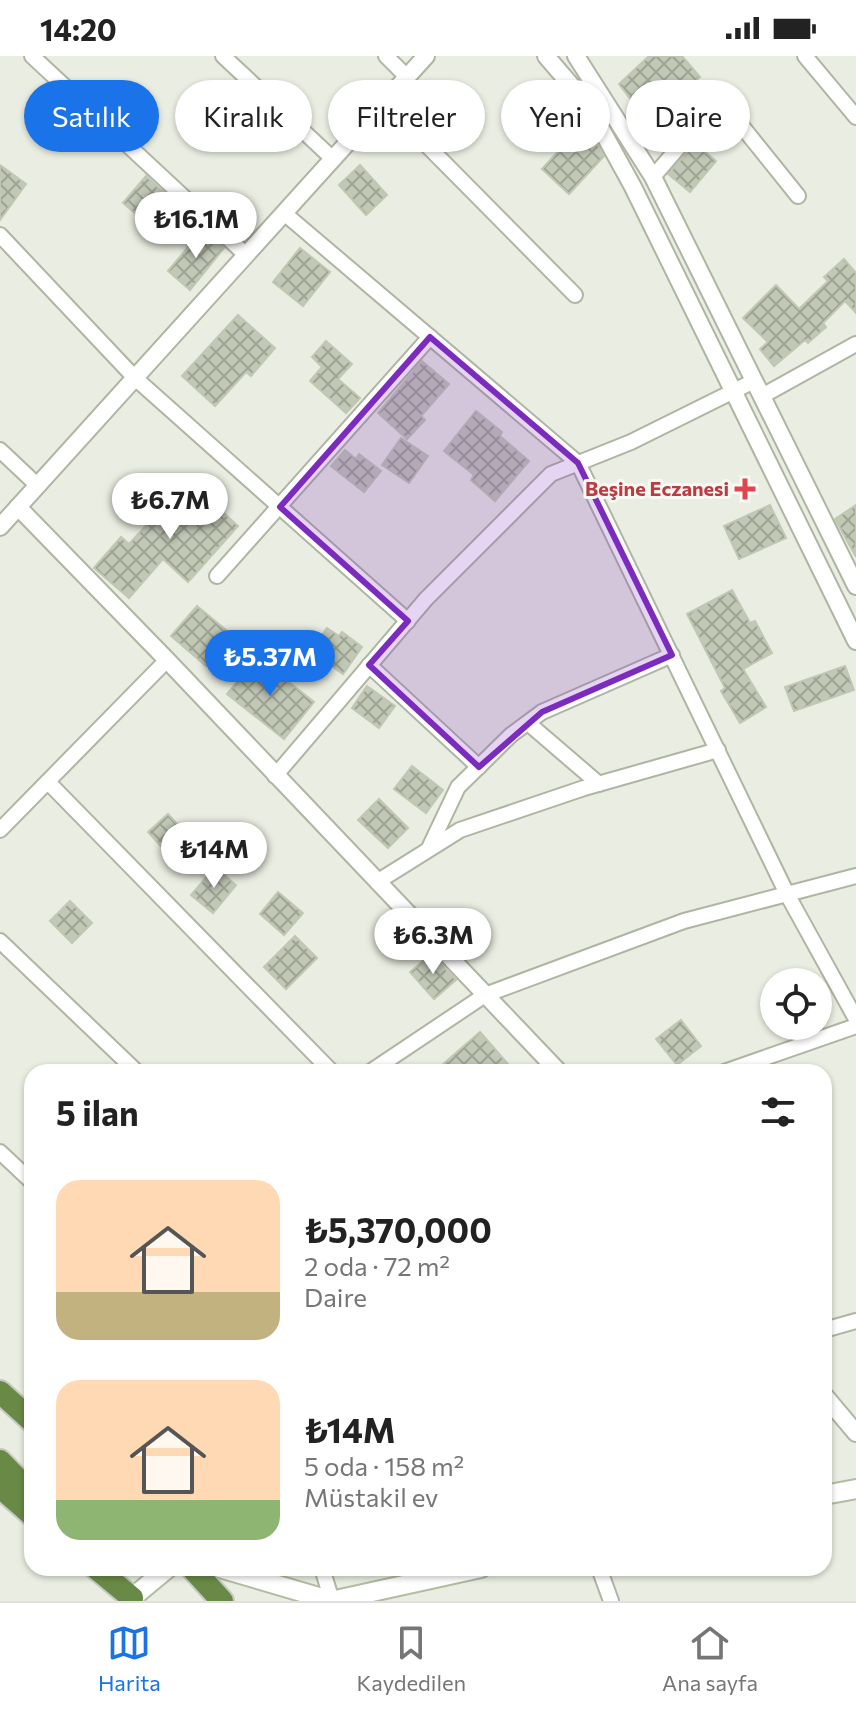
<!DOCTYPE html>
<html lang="tr">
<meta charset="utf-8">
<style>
:root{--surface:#fff;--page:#f6f6f6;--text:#222;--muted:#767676;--line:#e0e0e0;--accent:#1a73e8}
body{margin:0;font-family:Commissioner,sans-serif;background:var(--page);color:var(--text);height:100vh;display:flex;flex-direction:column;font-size:30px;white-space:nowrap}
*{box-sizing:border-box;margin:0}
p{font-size:26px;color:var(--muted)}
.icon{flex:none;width:44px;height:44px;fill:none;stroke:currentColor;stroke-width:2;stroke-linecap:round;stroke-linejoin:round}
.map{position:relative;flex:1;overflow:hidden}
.drawer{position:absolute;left:24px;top:1008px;width:808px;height:512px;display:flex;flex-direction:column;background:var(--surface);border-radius:24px;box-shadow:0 2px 6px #0004}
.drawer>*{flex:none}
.banner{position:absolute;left:24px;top:24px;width:808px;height:72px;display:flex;gap:16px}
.controls{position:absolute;left:760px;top:912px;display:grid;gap:16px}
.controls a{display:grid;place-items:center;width:72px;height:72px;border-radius:50%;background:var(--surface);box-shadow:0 2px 6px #0004;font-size:40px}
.price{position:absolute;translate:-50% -68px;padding:0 18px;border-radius:28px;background:#fff;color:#222;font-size:26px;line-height:52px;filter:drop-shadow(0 2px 4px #0008)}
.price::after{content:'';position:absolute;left:50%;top:48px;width:24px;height:18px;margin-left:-12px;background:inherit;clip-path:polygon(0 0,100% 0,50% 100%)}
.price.active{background:var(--accent);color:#fff}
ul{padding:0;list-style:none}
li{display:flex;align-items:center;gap:24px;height:200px;padding:0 32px}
li span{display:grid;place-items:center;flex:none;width:224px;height:160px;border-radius:24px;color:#555}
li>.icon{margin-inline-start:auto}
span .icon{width:96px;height:96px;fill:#fffc;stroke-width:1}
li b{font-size:34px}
h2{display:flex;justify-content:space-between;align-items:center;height:96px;padding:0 32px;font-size:34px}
.pill{padding:0 28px;border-radius:36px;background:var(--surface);box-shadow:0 2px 6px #0004;font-size:28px;line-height:72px}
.pill.active{background:var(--accent);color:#fff}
.status{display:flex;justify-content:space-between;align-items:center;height:56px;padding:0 40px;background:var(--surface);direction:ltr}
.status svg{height:22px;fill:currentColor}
.menu{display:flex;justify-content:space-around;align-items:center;height:112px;border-top:2px solid var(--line);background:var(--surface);font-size:22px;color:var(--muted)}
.menu a{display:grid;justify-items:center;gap:4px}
.menu .active{color:var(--accent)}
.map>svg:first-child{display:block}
</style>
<div class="status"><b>14:20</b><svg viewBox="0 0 49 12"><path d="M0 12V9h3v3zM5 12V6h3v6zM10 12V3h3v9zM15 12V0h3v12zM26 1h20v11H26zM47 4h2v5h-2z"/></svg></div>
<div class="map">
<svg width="856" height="1545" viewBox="0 0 856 1545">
<defs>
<pattern id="building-cross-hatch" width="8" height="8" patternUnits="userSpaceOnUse" patternTransform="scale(2)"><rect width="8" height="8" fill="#c2c8b6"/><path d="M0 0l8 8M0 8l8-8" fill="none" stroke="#9ea494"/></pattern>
</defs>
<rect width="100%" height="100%" fill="#eaede1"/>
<!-- building -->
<g fill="url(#building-cross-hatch)" stroke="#c1c7b3" stroke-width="2">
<polygon points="649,0 682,0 700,21 650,68 619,28"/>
<polygon points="585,66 604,100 569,138 542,113"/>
<polygon points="695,87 716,105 690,136 668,118"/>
<polygon points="0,109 26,128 0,164"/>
<polygon points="360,109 387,139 366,159 339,129"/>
<polygon points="146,120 172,144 150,170 123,147"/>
<polygon points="203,173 224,192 190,234 168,215"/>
<polygon points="300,192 330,216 303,250 273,226"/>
<polygon points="844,203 856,217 856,257 845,245 823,267 826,271 808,287 805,284 774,310 760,293 768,286 743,262 776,229 799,253 828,225 824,221"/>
<polygon points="238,259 275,292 251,320 246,316 215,350 182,320"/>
<polygon points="326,285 352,308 338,323 360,342 346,357 310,325 322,311 312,301"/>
<polygon points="422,305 449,328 421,360 425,364 407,383 378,357"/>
<polygon points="476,355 502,376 500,380 529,405 495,445 471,424 474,419 444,395"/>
<polygon points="401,382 428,400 409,427 382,409"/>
<polygon points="345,394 356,403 359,398 381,415 364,436 331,410"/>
<polygon points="188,424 238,470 188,526 163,503 129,542 94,512 121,481 129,488"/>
<polygon points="770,449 786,482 739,503 724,470"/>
<polygon points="856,449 856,501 835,463"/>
<polygon points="732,534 750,567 755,565 772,597 743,613 766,651 740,667 721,635 725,632 687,558"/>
<polygon points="197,550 232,579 206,610 171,580"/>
<polygon points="327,572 339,580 342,576 362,591 343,618 311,595"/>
<polygon points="257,601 314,646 284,683 227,638"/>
<polygon points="845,610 854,634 794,655 785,631"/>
<polygon points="367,630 395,650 379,672 352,652"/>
<polygon points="412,710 443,734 426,757 394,733"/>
<polygon points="379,743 408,772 388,792 358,764"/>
<polygon points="168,758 190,782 170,800 148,776"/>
<polygon points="215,811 236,829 213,857 191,839"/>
<polygon points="278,836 303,857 284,879 260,858"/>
<polygon points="70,845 92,867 72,887 50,865"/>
<polygon points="295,880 317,902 286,933 264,911"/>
<polygon points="431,898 456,924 434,943 410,916"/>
<polygon points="681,964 701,990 677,1009 656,983"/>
<polygon points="480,976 515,1016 434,1016"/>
</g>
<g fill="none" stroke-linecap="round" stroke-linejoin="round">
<defs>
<g id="minor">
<polyline points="32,0 246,199"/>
<polyline points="223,0 333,103"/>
<polyline points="386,0 407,21"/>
<polyline points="805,0 856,61"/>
<polyline points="384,46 575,239"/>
<polyline points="653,121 720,43 798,140"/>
<polyline points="284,157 578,407 787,838 856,963"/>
<polyline points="0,179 135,322 408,565"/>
<polyline points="762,340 856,288"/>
<polyline points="0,394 37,429"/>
<polyline points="217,520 430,281"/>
<polyline points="369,609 479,711"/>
<polyline points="528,667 599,728"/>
<polyline points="275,720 426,543 551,418 631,386 754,325"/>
<polyline points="48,726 332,1016"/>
<polyline points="0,774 167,604"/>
<polyline points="430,790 458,731 511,679 542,656 672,599"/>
<polyline points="377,826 460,774 584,732 718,694"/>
<polyline points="0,885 137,1016"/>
<polyline points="370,1016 485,939 684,865 856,820"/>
<polyline points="724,1016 856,970"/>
<polyline points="0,1096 32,1126"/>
<polyline points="824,1274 856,1265"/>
<polyline points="322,1512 332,1545"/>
<polyline points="599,1512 611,1545"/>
</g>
<g id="tertiary">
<polyline points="546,0 588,49 633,131 856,585"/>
<polyline points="576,0 653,121 856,530"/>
<polyline points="18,451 167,604 559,1016"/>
<polyline points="0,471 426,0"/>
<polyline points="824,1339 856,1377"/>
</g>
<g id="secondary">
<polyline points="824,1439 856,1433"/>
<polyline points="220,1512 332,1545"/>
<polyline points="132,1542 168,1512"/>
<polyline points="331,1545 481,1512"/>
</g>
<g id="trunk">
<polyline points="0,1336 32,1365"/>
<polyline points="0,1405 32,1438"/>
<polyline points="0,1431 32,1459"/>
<polyline points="96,1512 132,1542"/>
<polyline points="192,1512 222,1545"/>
</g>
</defs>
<!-- minor casing -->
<use href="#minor" stroke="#afb5a3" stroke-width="18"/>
<!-- tertiary casing -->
<use href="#tertiary" stroke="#afb5a3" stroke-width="20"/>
<!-- secondary casing -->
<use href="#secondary" stroke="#b2bca1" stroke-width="22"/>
<!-- trunk casing -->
<use href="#trunk" stroke="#c5c9c1" stroke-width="26"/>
<!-- minor -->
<use href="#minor" stroke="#fff" stroke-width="14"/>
<!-- tertiary -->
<use href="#tertiary" stroke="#fff" stroke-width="16"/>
<!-- secondary -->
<use href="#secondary" stroke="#fff" stroke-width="18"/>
<!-- trunk -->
<use href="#trunk" stroke="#698a46" stroke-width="22"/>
</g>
<!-- marked area -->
<path fill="#7b2cbf" fill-opacity="0.2" stroke="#7b2cbf" stroke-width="6" stroke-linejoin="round" d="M430,281L578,407L672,599L542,656L479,711L369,609L408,565L280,451Z"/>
<!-- markers -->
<path fill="#e0444e" stroke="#f7f9f2" stroke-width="3" d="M741 421h8v8h8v8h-8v8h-8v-8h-8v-8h8z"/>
<g text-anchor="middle" stroke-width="6" stroke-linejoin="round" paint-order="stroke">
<!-- health labels -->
<g font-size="20" font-weight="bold" fill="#be3a42" stroke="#f7f9f2" text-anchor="end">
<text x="729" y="440">Beşine Eczanesi</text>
</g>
</g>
</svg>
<div class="controls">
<a><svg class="icon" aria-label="locate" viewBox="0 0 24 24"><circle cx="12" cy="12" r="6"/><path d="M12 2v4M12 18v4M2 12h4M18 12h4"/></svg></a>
</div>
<b class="price" style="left:196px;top:204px">₺16.1M</b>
<b class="price" style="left:170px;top:485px">₺6.7M</b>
<b class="price active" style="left:270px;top:642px">₺5.37M</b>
<b class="price" style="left:214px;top:834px">₺14M</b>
<b class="price" style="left:433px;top:920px">₺6.3M</b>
<div class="banner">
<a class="pill active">Satılık</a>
<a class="pill">Kiralık</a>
<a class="pill">Filtreler</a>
<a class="pill">Yeni</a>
<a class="pill">Daire</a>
</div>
<section class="drawer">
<h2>5 ilan<svg class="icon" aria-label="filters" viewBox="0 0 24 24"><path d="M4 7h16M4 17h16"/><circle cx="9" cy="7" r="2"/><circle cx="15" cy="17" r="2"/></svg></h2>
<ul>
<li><span style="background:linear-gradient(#ffd9b3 70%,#c2b280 0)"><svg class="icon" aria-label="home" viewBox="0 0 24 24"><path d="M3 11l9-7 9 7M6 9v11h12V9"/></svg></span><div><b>₺5,370,000</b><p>2 oda · 72 m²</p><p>Daire</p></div></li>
<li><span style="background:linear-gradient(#ffd9b3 75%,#8fb573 0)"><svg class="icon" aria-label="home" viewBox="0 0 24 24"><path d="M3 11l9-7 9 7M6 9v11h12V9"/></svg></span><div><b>₺14M</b><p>5 oda · 158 m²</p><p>Müstakil ev</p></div></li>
</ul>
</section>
</div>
<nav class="menu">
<a class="active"><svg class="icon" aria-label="map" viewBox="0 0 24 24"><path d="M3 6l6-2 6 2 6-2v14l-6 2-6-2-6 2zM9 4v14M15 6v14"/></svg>Harita</a>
<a><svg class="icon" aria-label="saved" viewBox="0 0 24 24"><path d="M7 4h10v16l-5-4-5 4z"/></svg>Kaydedilen</a>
<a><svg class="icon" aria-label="home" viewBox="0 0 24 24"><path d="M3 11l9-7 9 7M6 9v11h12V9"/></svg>Ana sayfa</a>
</nav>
